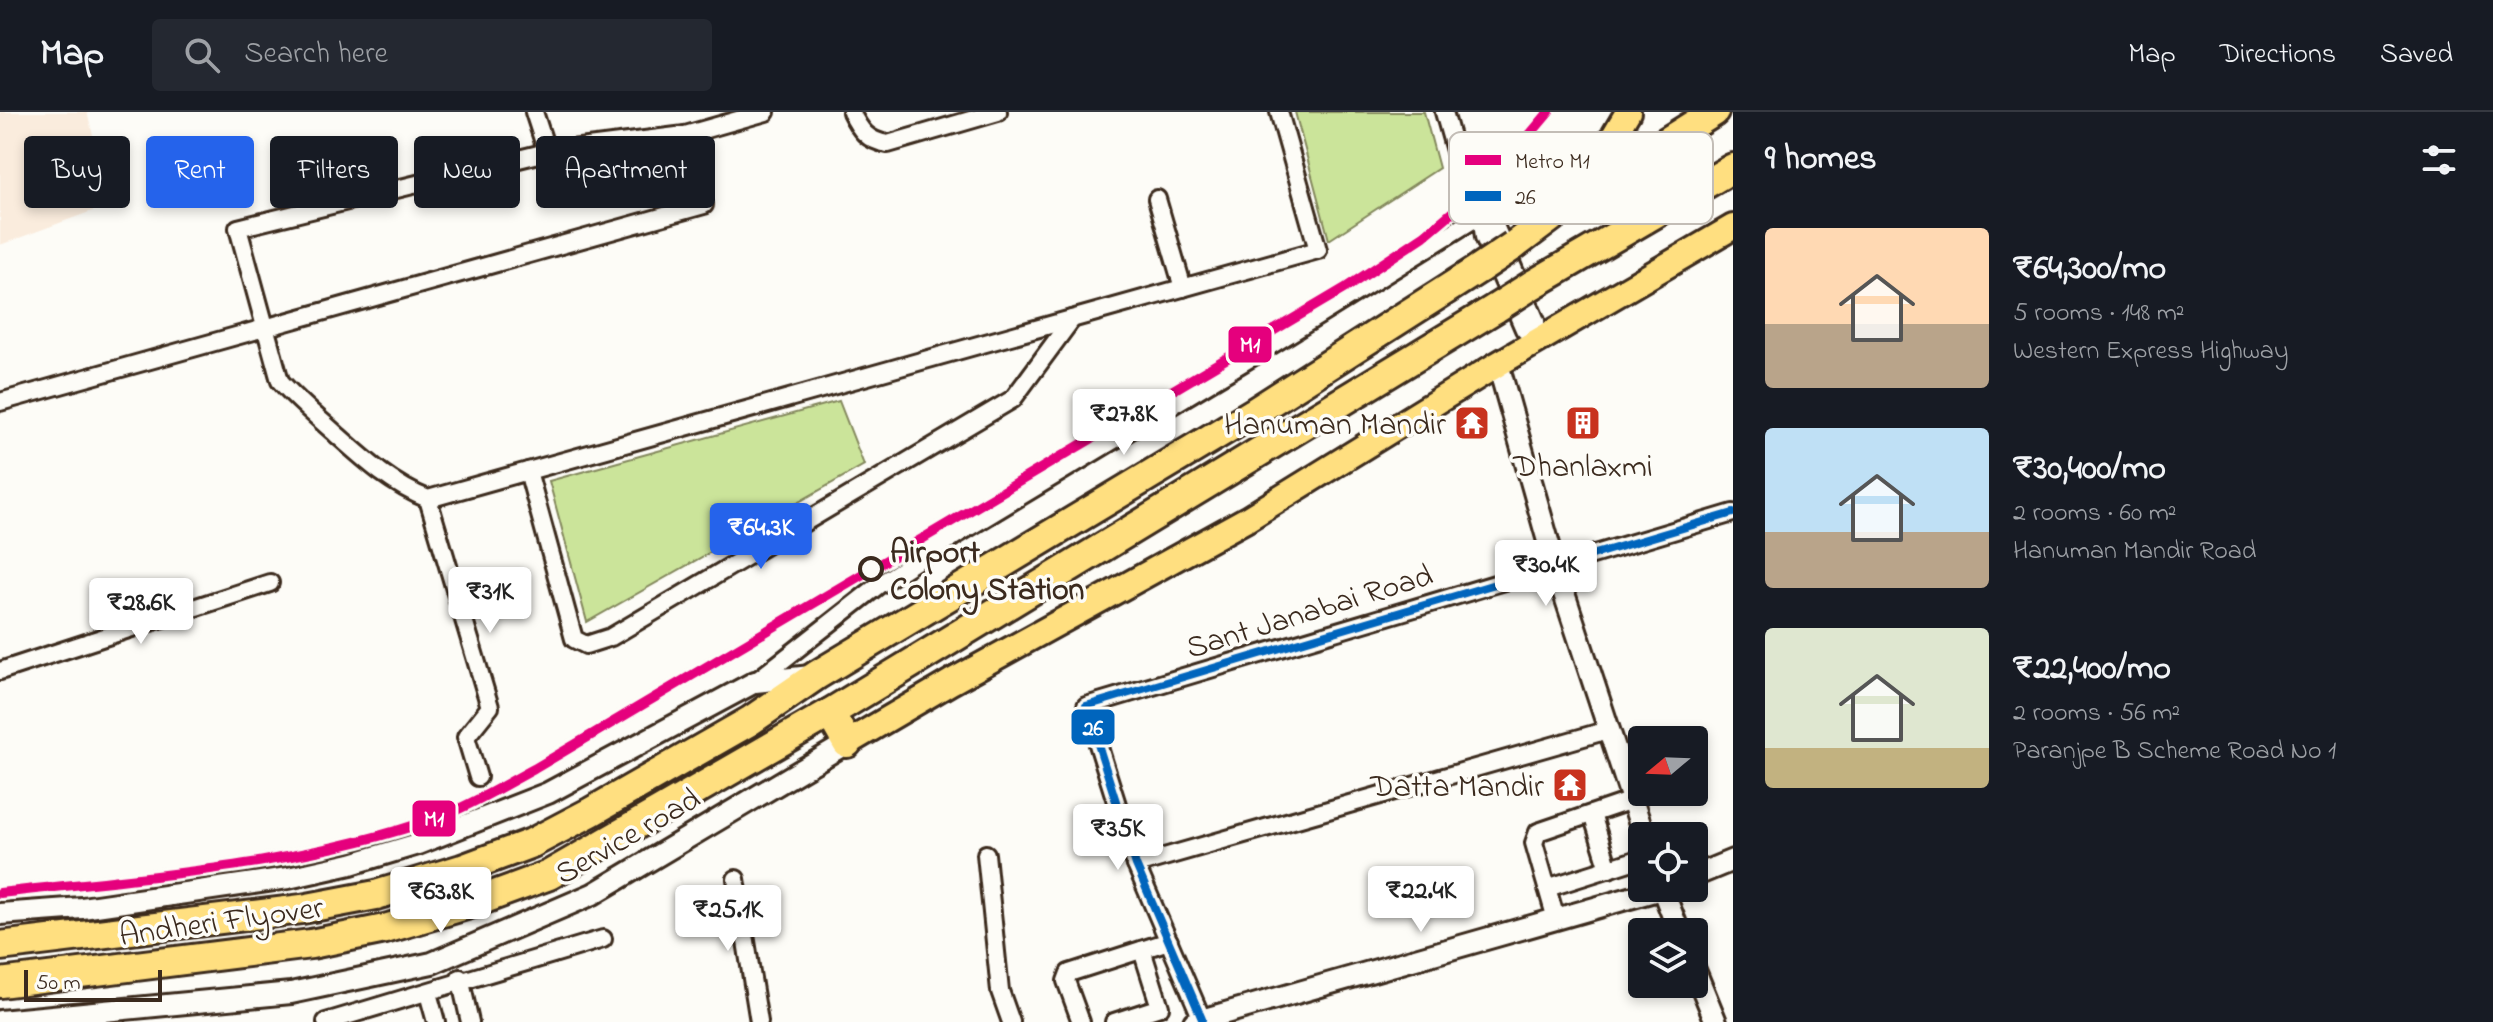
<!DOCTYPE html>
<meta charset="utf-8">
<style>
:root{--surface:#171b24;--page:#242831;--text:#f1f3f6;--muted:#9ea1a6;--line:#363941;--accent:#2563eb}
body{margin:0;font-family:"Indie Flower",sans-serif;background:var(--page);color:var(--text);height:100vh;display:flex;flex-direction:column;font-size:30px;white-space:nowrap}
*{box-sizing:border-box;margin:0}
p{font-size:26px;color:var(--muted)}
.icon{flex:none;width:44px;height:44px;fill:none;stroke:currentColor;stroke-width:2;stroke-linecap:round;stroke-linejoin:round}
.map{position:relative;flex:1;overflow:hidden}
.details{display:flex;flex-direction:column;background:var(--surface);width:760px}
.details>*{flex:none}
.banner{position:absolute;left:24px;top:24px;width:760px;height:72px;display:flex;gap:16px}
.needle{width:52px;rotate:251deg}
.fabs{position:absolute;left:1628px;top:614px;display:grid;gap:16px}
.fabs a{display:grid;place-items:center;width:80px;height:80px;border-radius:8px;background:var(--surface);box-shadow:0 4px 12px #0003;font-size:40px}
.scale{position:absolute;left:24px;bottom:20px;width:138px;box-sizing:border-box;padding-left:8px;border:4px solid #3b2a1e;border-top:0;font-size:22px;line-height:28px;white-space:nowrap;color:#3b2a1e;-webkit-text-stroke:6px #fdfcf7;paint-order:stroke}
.price{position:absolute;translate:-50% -68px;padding:0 18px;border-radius:8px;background:#fff;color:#222;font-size:26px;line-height:52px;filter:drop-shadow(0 2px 4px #0008)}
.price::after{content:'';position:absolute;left:50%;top:48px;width:24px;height:18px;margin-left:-12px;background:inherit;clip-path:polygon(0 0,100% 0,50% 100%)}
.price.active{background:var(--accent);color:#fff}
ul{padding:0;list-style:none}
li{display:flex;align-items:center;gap:24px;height:200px;padding:0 32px}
li span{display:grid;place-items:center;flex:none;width:224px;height:160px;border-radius:8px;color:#555}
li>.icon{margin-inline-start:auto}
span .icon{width:96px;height:96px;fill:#fffc;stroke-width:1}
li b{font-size:34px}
h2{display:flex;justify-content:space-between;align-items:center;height:96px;padding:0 32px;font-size:34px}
.tag{padding:0 28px;border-radius:8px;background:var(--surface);box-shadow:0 4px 12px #0003;font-size:28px;line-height:72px}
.tag.active{background:var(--accent);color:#fff}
header{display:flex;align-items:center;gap:48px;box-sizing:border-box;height:112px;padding:0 40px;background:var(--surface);border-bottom:2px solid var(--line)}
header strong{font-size:38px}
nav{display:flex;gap:44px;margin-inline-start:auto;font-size:28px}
.search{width:560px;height:72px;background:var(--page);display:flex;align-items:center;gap:20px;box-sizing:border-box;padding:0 28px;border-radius:8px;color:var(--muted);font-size:30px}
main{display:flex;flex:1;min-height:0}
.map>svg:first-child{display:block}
</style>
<header>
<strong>Map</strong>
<div class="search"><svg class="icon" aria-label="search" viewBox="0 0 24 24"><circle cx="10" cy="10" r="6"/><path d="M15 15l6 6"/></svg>Search here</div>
<nav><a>Map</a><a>Directions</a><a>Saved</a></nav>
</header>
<main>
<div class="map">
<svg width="1733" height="910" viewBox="0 0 1733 910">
<rect width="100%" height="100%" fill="#fdfcf7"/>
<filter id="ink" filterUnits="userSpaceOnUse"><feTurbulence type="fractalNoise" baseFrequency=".0125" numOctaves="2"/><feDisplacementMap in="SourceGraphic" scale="16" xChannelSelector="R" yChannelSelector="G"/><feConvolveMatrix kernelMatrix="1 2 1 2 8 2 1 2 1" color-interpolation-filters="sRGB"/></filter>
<g filter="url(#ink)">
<!-- built -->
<polygon fill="#faecdd" points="0,0 87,0 111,92 0,133"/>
<!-- green -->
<g fill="#cbe49a" stroke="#83875c" stroke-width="2">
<polygon points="1295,0 1424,0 1439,56 1329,128"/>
<polygon points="839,289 864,353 587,510 549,369"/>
</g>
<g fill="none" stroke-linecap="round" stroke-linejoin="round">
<defs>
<g id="minor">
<polyline points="534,0 547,40"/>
<path d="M766,0L685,23L547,40L238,116L280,269C297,288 317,305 336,322C365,348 391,372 428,387L1318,138L1279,0"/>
<path d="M851,0C860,18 867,29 888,32L998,0"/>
<polyline points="1444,0 1461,60 1481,103 1484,125 1524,217 1537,229"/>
<polyline points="1157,87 1183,176"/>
<polyline points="1481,103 1496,116 1536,209 1537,229"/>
<polyline points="0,290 704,93 685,23"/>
<polyline points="528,359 574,527 586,533 611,525 1013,287 1072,207"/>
<polyline points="428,387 490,595 466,625 478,665"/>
<polyline points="0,559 270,471"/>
<polyline points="755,570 880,472 958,422 1254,244 1481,103"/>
<polyline points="1592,702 1609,757"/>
<polyline points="986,742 1000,879 1011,910"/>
<polyline points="1136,753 1608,618"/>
<polyline points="736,767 759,910"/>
<polyline points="1547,776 1642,746"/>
<polyline points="1556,807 1534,731 1538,720 1632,688"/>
<polyline points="460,866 470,910"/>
<polyline points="428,881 436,910"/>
<polyline points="1202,907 1136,753 1086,594 1733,401"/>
<polyline points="326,910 603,827"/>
<polyline points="1081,910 1066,869 1069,861 1169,829"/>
<polyline points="1114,910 1160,895 1142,838"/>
</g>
<g id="tertiary">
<polyline points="1498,252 1555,454 1644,724"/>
<polyline points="1694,764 1733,748"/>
<polyline points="1662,776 1679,820"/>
<polyline points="0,802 82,796 288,766 351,752 418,732 548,681 755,570 811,564"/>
<polyline points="1694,856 1716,910"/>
<polyline points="0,909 291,881 432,851 593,782 847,631"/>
<polyline points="1194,910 1665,776"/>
</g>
<g id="primary">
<polyline points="1577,86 1628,0"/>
<polyline points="847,631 951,570 1247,407 1498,252 1733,115"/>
</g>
<g id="motorway">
<polyline points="1513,134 1577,86 1714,0"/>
<polyline points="1532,173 1733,56"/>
<polyline points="830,601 847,631"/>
<polyline points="0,834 302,797 376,783 462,757 532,731 591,700 750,609 817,563 1253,301 1480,156"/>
<polyline points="0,871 311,832 385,817 473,791 549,763 830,601 1496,196"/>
</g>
</defs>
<!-- minor casing -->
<use href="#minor" stroke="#3b2a1e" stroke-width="22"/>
<!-- tertiary casing -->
<use href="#tertiary" stroke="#3b2a1e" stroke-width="26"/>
<!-- primary casing -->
<use href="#primary" stroke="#3b2a1e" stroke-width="30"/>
<!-- motorway casing -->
<use href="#motorway" stroke="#3b2a1e" stroke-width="34"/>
<!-- minor -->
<use href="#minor" stroke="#fdfcf7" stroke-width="16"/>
<!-- tertiary -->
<use href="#tertiary" stroke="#fdfcf7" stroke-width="20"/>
<!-- primary -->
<use href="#primary" stroke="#ffdf80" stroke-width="24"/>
<!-- motorway -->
<use href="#motorway" stroke="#ffdf80" stroke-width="28"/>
<defs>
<g id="motorway-bridge">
<polyline points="1480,156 1513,134"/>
<polyline points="1496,196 1532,173"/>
</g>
</defs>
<!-- motorway-bridge casing -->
<use href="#motorway-bridge" stroke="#3b2a1e" stroke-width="34" stroke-linecap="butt"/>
<!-- motorway-bridge -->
<use href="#motorway-bridge" stroke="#ffdf80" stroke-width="28"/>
<defs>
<polyline id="bus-1" points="1202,907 1136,753 1086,594 1733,401"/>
</defs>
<!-- bus-1 casing -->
<use href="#bus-1" stroke="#fdfcf7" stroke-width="14"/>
<!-- bus-1 -->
<use href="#bus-1" stroke="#0065bd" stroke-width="8"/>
<defs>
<path id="metro-1" d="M0,781C148,764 301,755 442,704C474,692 504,673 534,657L1347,175L1424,124L1494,65L1549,0"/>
</defs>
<!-- metro-1 casing -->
<use href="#metro-1" stroke="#fdfcf7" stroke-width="16"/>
<!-- metro-1 -->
<use href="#metro-1" stroke="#e5007d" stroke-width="10"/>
</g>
</g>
<!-- icons -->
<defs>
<symbol id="temple-square" viewBox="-11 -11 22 22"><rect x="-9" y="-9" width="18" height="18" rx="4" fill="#c8321e" stroke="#fdfcf7"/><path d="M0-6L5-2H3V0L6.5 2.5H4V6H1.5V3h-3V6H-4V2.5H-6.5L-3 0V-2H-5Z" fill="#fff"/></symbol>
<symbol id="building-square" viewBox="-11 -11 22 22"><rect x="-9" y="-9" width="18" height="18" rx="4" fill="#c8321e" stroke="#fdfcf7"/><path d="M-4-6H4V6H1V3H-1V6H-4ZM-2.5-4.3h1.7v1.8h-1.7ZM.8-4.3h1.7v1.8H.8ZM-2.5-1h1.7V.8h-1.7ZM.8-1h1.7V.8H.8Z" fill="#fff"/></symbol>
</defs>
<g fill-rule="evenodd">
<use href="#temple-square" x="1452" y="291" width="40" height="40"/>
<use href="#building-square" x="1563" y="291" width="40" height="40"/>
<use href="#temple-square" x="1550" y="653" width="40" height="40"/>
</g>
<!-- markers -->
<circle fill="#fdfcf7" stroke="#3b2a1e" stroke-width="4" cx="871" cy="457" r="11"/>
<g text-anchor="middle" stroke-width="7" stroke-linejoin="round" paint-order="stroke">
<!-- poi labels -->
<g font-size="32" fill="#3b2a1e" stroke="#fdfcf7" text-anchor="end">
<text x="1446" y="322">Hanuman Mandir</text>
<text x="1583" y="364" text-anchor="middle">Dhanlaxmi</text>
<text x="1544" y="684">Datta Mandir</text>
</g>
<!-- stop labels -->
<g font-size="32" font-weight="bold" fill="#3b2a1e" stroke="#fdfcf7" text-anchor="start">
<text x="890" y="450">Airport<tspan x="890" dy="37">Colony Station</tspan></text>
</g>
<!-- street labels -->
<g font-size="32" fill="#3b2a1e" stroke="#fdfcf7">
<text transform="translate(1309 498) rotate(-17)" y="11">Sant Janabai Road</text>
<text transform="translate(627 723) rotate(-30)" y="11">Service road</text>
<text transform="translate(221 808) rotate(-8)" y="11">Andheri Flyover</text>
</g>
</g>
<!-- legend -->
<rect x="1449" y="20" width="264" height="92" rx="12" fill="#fdfcf7" stroke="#c3bdb6" stroke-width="2"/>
<rect x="1465" y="43" width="36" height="10" fill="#e5007d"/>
<rect x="1465" y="79" width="36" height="10" fill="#0065bd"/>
<g font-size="22" fill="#3b2a1e">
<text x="1515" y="56">Metro M1</text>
<text x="1515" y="92">26</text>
</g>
<g stroke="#fdfcf7" stroke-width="3">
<rect x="1227" y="213" width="46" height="39" rx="8" fill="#e5007d"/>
<rect x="1070" y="596" width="46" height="38" rx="8" fill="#0065bd"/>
<rect x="411" y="687" width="46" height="39" rx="8" fill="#e5007d"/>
</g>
<g font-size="22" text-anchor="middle" font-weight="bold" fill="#fff">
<text x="1250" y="240">M1</text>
<text x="1093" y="623">26</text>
<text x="434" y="714">M1</text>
</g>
</svg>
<div class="fabs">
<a><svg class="needle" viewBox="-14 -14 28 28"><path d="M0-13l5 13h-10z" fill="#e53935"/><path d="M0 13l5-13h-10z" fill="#9ea1a6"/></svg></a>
<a><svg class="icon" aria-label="locate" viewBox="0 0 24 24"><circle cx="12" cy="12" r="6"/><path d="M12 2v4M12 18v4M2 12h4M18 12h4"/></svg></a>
<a><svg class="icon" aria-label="layers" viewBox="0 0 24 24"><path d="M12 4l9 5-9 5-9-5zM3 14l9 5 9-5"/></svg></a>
</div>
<div class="scale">50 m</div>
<b class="price" style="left:1124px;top:345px">₹27.8K</b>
<b class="price active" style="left:761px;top:459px">₹64.3K</b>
<b class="price" style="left:1546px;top:496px">₹30.4K</b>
<b class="price" style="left:490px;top:523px">₹31K</b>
<b class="price" style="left:141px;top:534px">₹28.6K</b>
<b class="price" style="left:1118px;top:760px">₹35K</b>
<b class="price" style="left:1421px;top:822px">₹22.4K</b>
<b class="price" style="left:441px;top:823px">₹63.8K</b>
<b class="price" style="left:728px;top:841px">₹25.1K</b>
<div class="banner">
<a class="tag">Buy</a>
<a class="tag active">Rent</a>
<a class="tag">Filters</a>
<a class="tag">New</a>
<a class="tag">Apartment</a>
</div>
</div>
<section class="details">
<h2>9 homes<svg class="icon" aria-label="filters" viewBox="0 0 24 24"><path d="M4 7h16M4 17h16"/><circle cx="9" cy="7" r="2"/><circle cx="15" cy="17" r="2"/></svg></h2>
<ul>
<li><span style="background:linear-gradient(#ffd9b3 60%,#b9a48a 0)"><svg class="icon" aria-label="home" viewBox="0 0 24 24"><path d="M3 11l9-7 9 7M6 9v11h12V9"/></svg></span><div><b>₹64,300/mo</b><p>5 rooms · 148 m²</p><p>Western Express Highway</p></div></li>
<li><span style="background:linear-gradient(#bfe0f5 65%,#b9a48a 0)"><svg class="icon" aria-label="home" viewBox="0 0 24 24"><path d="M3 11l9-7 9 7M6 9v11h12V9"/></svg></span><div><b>₹30,400/mo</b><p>2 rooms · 60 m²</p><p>Hanuman Mandir Road</p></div></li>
<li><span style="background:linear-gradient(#dfe7d0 75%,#c2b280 0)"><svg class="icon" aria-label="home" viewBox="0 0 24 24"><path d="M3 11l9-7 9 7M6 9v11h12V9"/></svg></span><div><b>₹22,400/mo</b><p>2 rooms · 56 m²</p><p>Paranjpe B Scheme Road No 1</p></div></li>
</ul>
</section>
</main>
